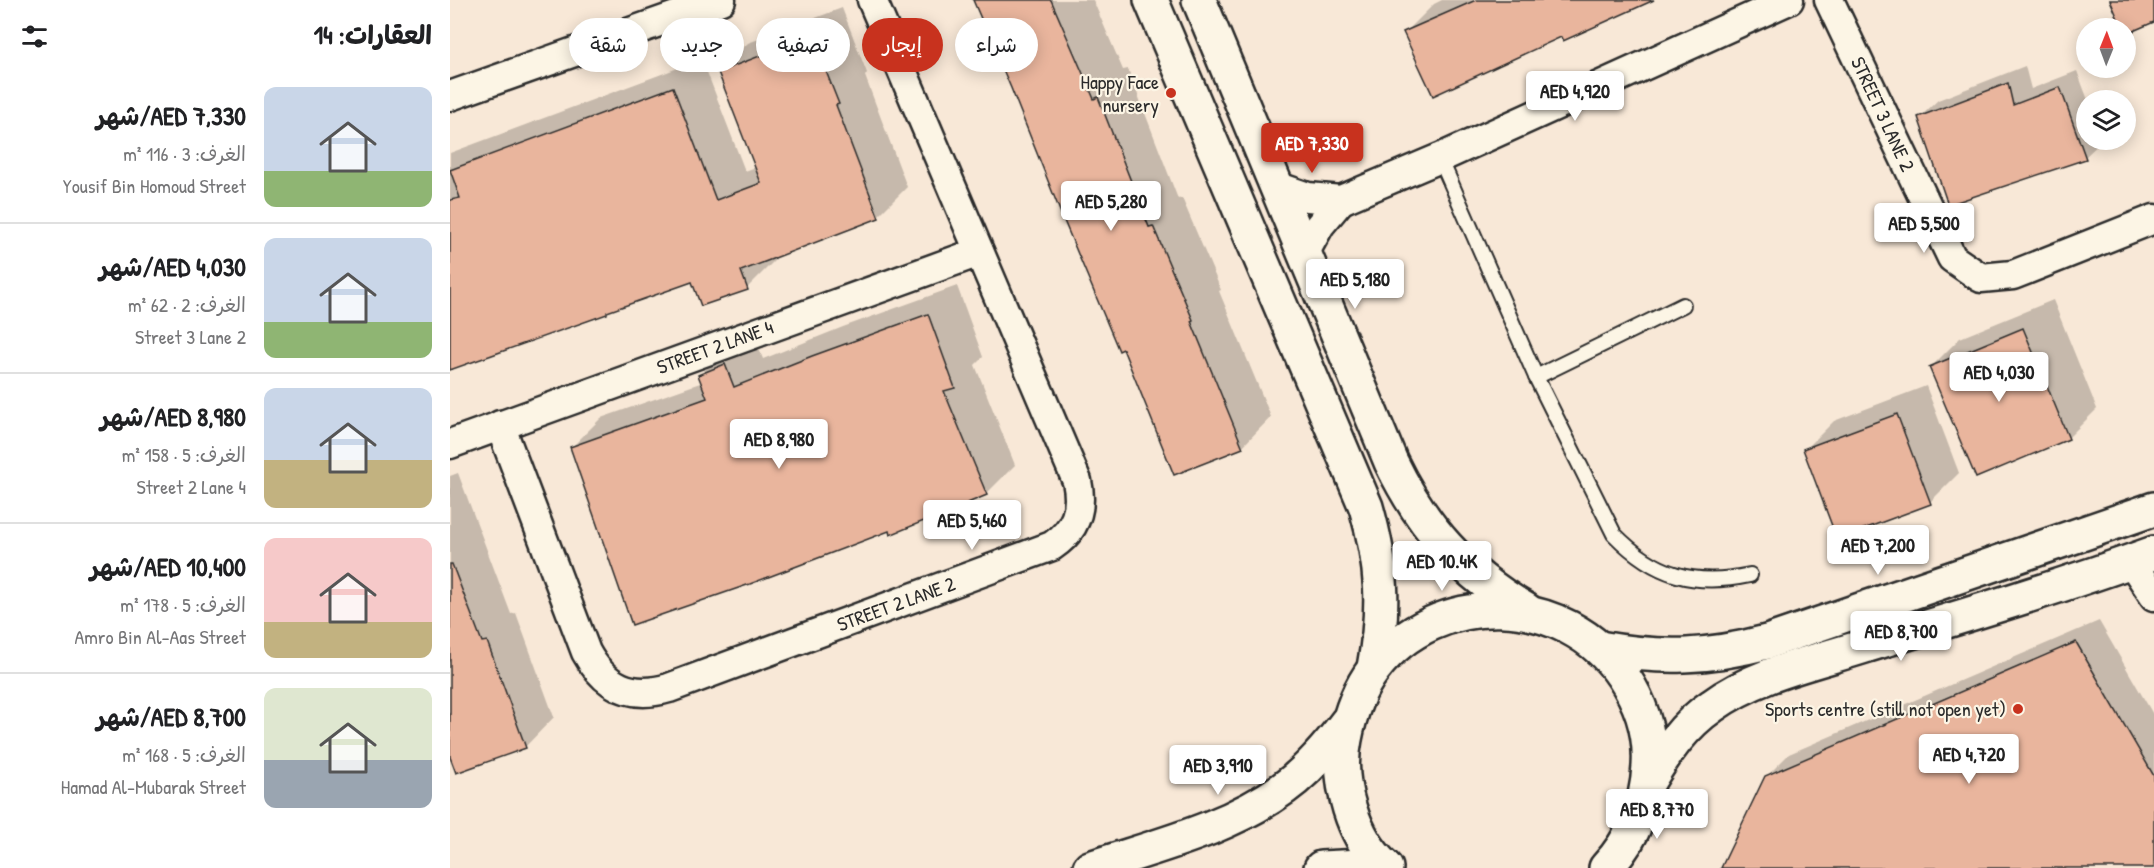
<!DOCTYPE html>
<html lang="ar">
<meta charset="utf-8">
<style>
:root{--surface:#fff;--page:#f2f2f2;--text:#202124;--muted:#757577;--line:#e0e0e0;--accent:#c8321e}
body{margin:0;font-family:"Patrick Hand","Playpen Sans Arabic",sans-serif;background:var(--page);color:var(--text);direction:rtl;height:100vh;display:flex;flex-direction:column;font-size:22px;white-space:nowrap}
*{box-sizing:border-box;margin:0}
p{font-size:20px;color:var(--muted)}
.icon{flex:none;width:33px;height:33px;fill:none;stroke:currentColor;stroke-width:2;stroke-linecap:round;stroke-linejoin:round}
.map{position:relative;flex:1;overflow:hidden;direction:ltr}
.details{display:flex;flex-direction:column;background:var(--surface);width:450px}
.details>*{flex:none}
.hud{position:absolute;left:18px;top:18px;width:570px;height:54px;direction:rtl;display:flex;gap:12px}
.needle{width:39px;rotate:1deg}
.tools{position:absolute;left:1626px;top:18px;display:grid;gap:12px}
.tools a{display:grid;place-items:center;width:60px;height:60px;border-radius:50%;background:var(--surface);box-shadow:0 3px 15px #0003;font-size:30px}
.price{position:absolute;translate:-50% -51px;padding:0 14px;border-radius:6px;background:#fff;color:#222;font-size:20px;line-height:39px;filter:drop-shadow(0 2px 3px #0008)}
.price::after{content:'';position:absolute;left:50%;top:36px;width:18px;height:14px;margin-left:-9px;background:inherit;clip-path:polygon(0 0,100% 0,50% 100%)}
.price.on{background:var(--accent);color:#fff}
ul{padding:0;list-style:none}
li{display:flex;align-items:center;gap:18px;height:150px;padding:0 18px}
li+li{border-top:2px solid var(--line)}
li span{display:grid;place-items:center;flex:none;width:168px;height:120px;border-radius:12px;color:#555}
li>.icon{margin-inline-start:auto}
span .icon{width:72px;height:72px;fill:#fffc;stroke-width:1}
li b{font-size:26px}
h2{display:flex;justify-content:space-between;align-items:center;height:72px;padding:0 18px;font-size:26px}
.chip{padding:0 21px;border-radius:27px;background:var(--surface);box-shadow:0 3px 15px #0003;font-size:21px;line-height:54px}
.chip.on{background:var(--accent);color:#fff}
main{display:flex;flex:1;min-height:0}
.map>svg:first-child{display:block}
</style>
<main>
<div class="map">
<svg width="1704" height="868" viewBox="0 0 1704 868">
<rect width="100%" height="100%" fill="#f8e8d7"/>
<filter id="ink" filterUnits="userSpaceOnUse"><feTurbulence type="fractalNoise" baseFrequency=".0167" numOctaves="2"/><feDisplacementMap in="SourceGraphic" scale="12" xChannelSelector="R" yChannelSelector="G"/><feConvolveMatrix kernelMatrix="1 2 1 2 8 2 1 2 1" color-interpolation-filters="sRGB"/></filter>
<g filter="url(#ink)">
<!-- shadow -->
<g fill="#0003">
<polygon points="525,0 643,0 673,70 678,69 728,199 732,198 771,290 769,291 821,417 792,447 674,348"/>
<polygon points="992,0 1199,0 1112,35 955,33 984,4"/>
<polygon points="392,8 417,73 415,76 457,187 428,216 325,256 326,259 297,288 243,280 0,368 0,153 252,59 295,171 306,167 269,72 298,43"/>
<polygon points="1575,66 1581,89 1627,71 1638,100 1636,100 1636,140 1653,140 1635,157 1470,117 1488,100"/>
<polygon points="507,286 533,357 525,365 565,465 536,494 440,529 122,447 151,418 253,382 250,375 279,346 304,336 313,359 393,327"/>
<polygon points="1603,300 1647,409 1618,438 1481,367 1510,338"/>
<polygon points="1476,386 1509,473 1480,502 1355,450 1384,421"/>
<polygon points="8,473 61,614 66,613 104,717 75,747 0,752 0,476"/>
<polygon points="1649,621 1704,716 1704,868 1273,868 1316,777 1339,754"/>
</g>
<!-- building -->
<g fill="#e9b59d" stroke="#2b2b2b" stroke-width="1.5">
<polygon points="523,0 601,0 644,99 648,97 699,227 703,226 743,320 741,321 793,448 724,475 673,349 669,351 612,216 561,88"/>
<polygon points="1026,0 1204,0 1113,41 1111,37 983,96 953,32"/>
<polygon points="1660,0 1704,0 1704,22 1676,34 1676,28 1672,28"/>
<polygon points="362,36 389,104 386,105 429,218 291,271 298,290 251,306 242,282 157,312 157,314 0,370 0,200 10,198 0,170 223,87 266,200 311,183 268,72"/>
<polygon points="1558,83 1563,105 1610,87 1636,159 1498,205 1468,117"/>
<polygon points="478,314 505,388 494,391 537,495 440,535 439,531 300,584 182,625 120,447 257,398 248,375 275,364 284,387 362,356"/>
<polygon points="1573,328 1619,439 1526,478 1479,367"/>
<polygon points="1447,414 1481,504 1387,539 1353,449"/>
<polygon points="0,564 2,564 32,642 37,641 76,748 6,773 0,757"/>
<polygon points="1626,642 1704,776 1704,868 1271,868 1315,776"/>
</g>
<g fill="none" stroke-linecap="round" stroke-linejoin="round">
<defs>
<g id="service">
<path d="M990,158L1086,377L1164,534C1205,576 1244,587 1300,575"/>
<polyline points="1086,377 1233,305"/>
</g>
<g id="minor">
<polyline points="1379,0 1502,258 1531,278 1563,275 1704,219"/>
<polyline points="0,96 271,0"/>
<polyline points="826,186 858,197 891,200 990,158 1339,0"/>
<polyline points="854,254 870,225 891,200"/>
<path d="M50,425L136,652C155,687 181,699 219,688L602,546C626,530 633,509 627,481L422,0"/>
<polyline points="0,444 529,252"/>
<polyline points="1681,561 1704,596"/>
</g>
<g id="secondary">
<path d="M701,0L916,507C933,567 935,608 924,668"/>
<path d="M749,0L941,462C973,528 1013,573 1076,610"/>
<path d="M1149,648C1211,659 1256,658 1317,642L1704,509"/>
<path d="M1198,782C1215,753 1234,725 1262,706C1307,673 1366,662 1418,645C1514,616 1610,587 1704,553"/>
<path d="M640,868C706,846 778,829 834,788C859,770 879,746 897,722"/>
<polyline points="871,868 933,865"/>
<path d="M936,868C903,839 886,782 895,739C900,713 908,690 924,669C987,587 1116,591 1173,676C1191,703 1201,734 1199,766C1197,806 1183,839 1156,868"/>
</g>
</defs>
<!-- service casing -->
<use href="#service" stroke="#2b2b2b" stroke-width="18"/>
<!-- minor casing -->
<use href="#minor" stroke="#2b2b2b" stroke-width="33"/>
<!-- secondary casing -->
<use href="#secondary" stroke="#2b2b2b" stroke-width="38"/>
<!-- service -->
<use href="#service" stroke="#fcf5e5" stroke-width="14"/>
<!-- minor -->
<use href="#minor" stroke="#fcf5e5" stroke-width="28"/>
<!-- secondary -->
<use href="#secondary" stroke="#fcf5e5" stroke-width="33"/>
</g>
</g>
<!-- markers -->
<g fill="#c8321e" stroke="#fcf5e5" stroke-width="2">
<circle cx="721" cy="93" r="6"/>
<circle cx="1568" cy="709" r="6"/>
</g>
<g text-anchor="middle" stroke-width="4.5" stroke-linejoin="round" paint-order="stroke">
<!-- poi labels -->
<g font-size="20" fill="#2b2b2b" stroke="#fcf5e5" text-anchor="end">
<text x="709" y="89">Happy Face<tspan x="709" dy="23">nursery</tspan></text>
<text x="1556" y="716">Sports centre (still not open yet)</text>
</g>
<!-- street labels -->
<g font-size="20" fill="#2b2b2b" stroke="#fcf5e5">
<text transform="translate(1433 114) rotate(65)" y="7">STREET 3 LANE 2</text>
<text transform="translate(265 347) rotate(-20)" y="7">STREET 2 LANE 4</text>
<text transform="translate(446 604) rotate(-20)" y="7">STREET 2 LANE 2</text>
</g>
</g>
</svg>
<div class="tools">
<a><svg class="needle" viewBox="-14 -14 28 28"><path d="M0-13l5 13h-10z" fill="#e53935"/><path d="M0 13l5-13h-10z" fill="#757577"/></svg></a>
<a><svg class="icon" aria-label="layers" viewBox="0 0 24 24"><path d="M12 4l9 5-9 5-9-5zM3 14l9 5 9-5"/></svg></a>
</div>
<b class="price" style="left:1125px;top:122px">AED 4,920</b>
<b class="price on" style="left:862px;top:174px">AED 7,330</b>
<b class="price" style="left:661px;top:232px">AED 5,280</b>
<b class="price" style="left:1474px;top:254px">AED 5,500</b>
<b class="price" style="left:905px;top:310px">AED 5,180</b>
<b class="price" style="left:1549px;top:403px">AED 4,030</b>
<b class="price" style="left:329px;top:470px">AED 8,980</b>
<b class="price" style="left:522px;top:551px">AED 5,460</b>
<b class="price" style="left:1428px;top:576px">AED 7,200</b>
<b class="price" style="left:992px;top:592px">AED 10.4K</b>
<b class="price" style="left:1451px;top:662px">AED 8,700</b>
<b class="price" style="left:1519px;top:785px">AED 4,720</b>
<b class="price" style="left:768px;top:796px">AED 3,910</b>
<b class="price" style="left:1207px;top:840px">AED 8,770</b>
<div class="hud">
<a class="chip">شراء</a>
<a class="chip on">إيجار</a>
<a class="chip">تصفية</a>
<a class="chip">جديد</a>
<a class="chip">شقة</a>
</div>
</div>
<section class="details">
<h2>العقارات: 14<svg class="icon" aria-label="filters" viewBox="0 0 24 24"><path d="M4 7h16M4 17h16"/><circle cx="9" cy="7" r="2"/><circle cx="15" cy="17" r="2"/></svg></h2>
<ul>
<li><span style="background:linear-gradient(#c9d6e8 70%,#8fb573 0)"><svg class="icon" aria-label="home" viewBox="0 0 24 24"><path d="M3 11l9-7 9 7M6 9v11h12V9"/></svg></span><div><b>AED 7,330/شهر</b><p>الغرف: 3 · 116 m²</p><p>Yousif Bin Homoud Street</p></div></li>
<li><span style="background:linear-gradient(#c9d6e8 70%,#8fb573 0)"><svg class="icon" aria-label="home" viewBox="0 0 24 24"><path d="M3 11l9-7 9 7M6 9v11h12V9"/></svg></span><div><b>AED 4,030/شهر</b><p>الغرف: 2 · 62 m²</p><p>Street 3 Lane 2</p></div></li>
<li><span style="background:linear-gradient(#c9d6e8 60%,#c2b280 0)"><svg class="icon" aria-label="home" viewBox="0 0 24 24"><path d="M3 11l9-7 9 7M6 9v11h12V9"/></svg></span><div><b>AED 8,980/شهر</b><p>الغرف: 5 · 158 m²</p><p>Street 2 Lane 4</p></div></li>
<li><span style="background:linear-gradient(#f6c9c9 70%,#c2b280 0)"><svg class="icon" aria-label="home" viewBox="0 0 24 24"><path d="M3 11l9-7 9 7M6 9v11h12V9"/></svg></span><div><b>AED 10,400/شهر</b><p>الغرف: 5 · 178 m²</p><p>Amro Bin Al-Aas Street</p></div></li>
<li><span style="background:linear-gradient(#dfe7d0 60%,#9aa5b1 0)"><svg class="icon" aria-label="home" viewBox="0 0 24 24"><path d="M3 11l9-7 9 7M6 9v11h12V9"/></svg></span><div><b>AED 8,700/شهر</b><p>الغرف: 5 · 168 m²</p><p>Hamad Al-Mubarak Street</p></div></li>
</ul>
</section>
</main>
